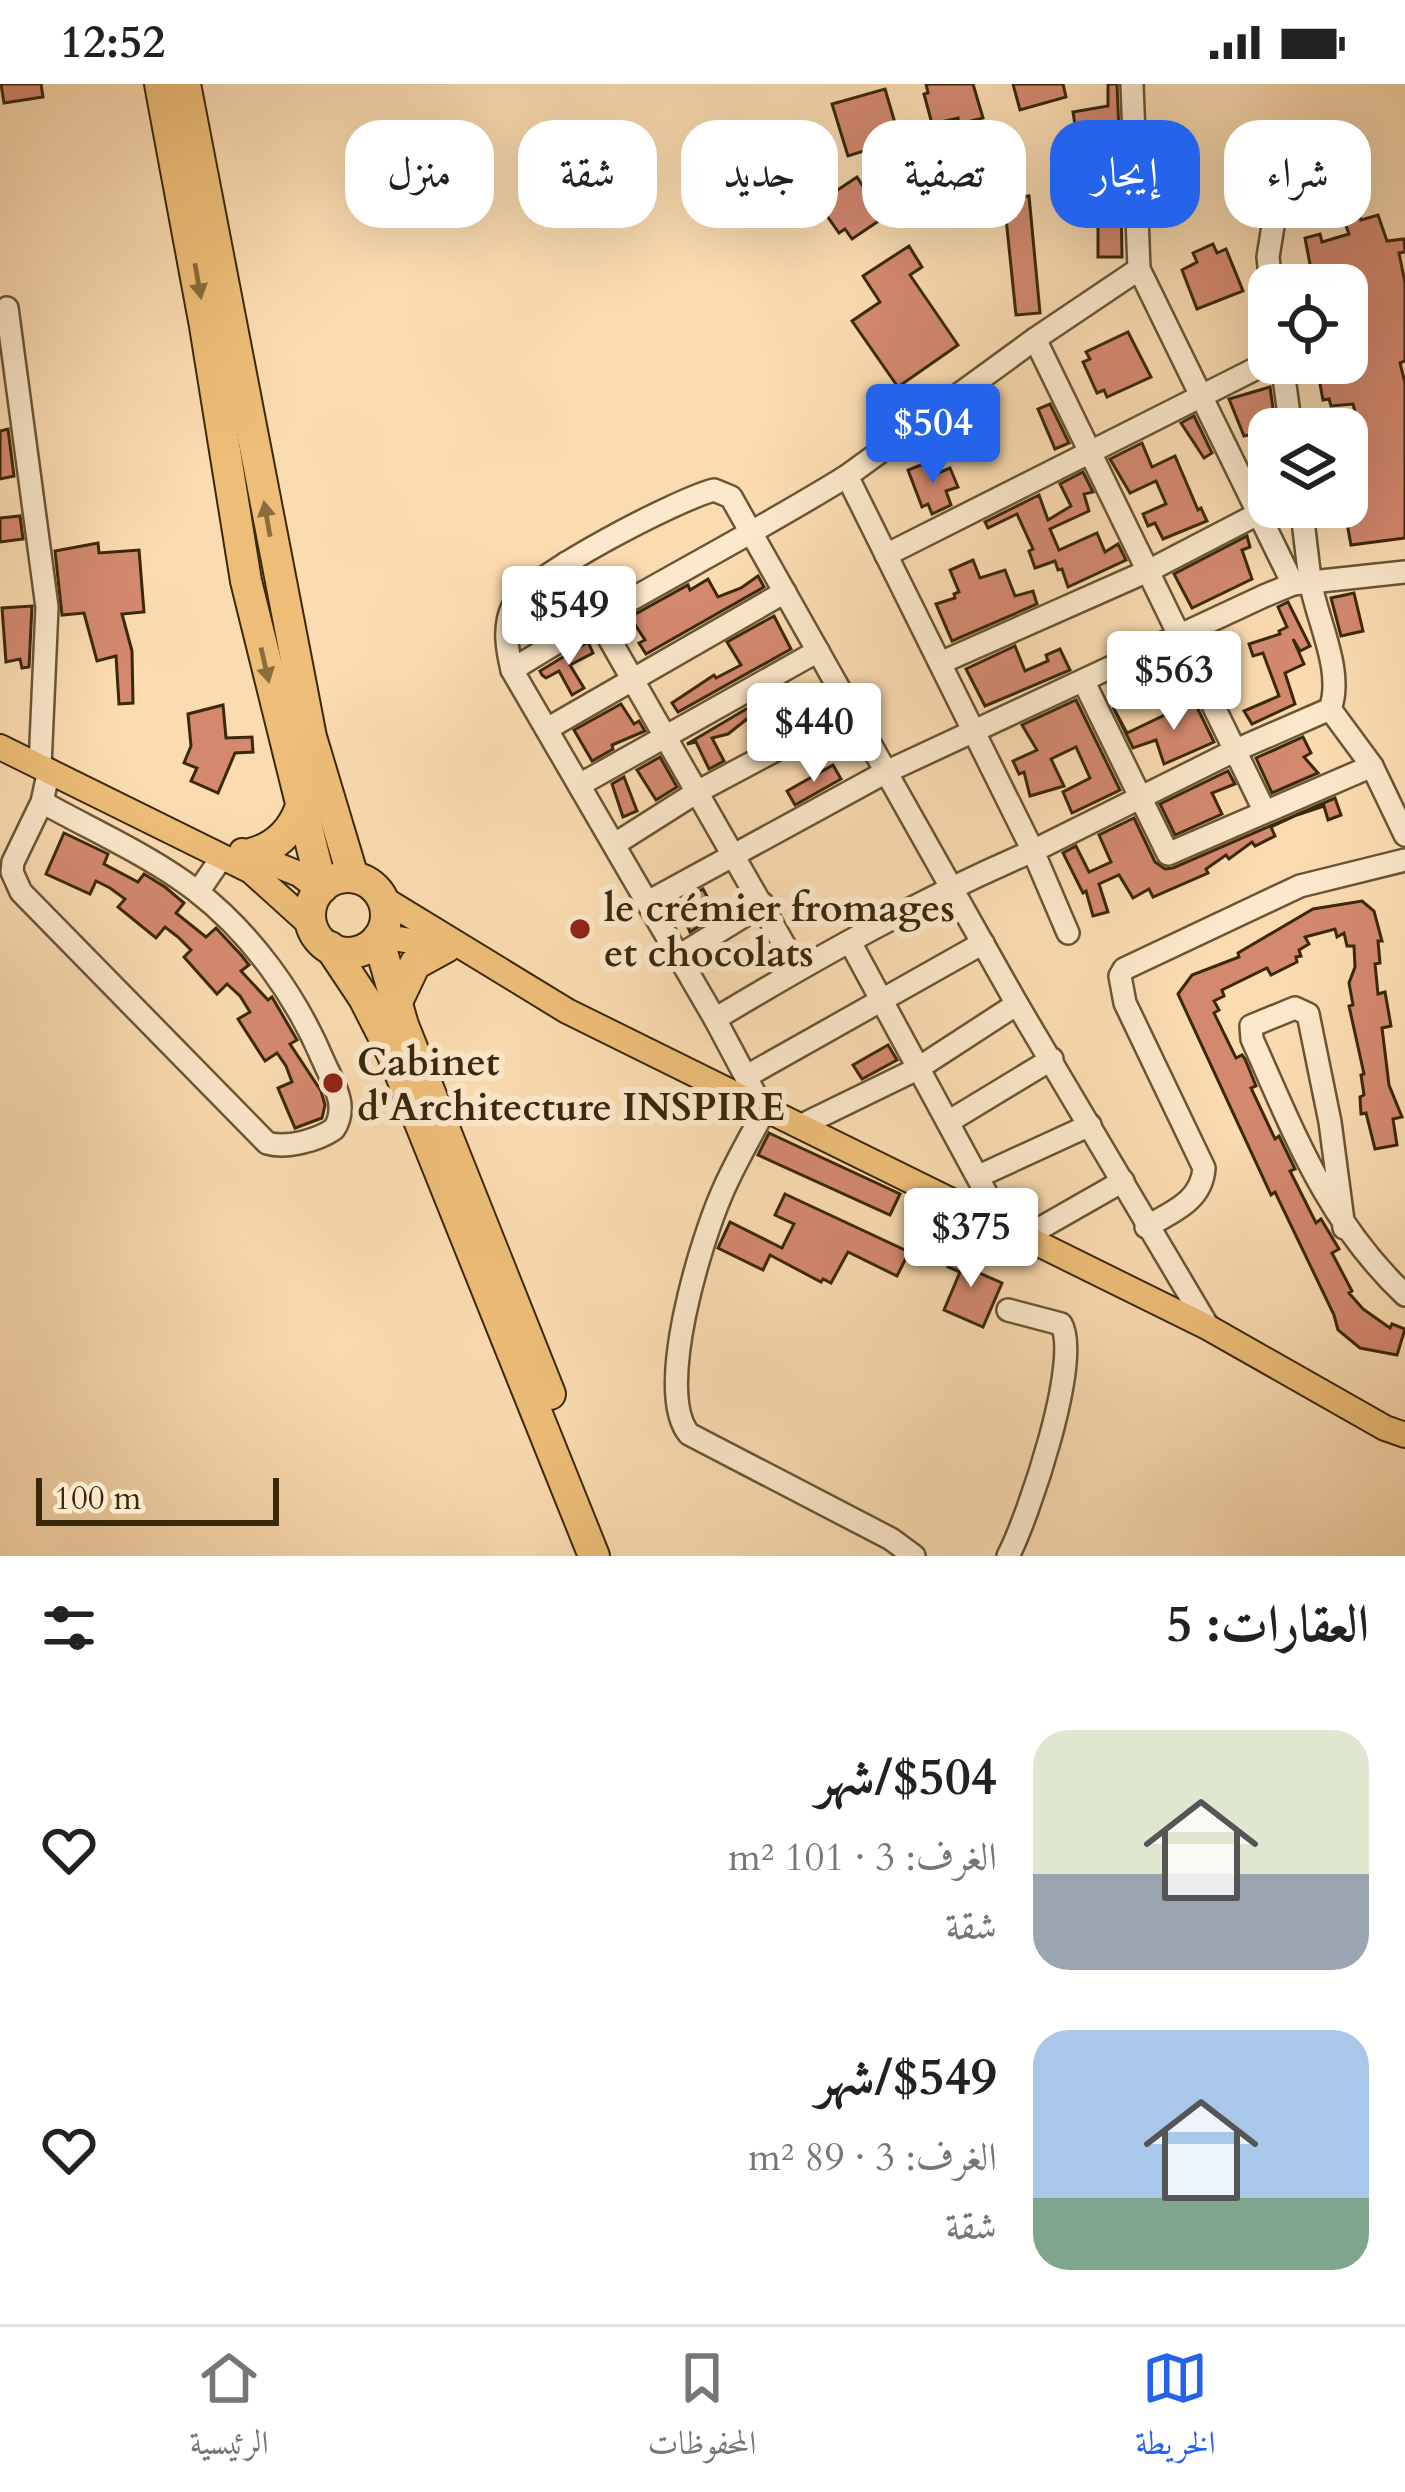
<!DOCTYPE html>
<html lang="ar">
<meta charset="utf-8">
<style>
:root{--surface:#fff;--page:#f6f6f6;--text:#222;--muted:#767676;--line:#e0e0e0;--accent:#2563eb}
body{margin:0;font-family:Cardo,Amiri,serif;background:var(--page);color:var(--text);direction:rtl;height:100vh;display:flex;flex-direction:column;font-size:45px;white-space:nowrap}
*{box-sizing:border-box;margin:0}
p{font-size:39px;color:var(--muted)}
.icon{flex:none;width:66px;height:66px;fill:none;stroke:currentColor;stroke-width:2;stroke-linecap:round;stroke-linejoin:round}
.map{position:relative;height:1472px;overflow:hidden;direction:ltr}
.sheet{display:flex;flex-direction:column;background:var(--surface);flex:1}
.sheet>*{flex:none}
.guide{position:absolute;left:36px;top:36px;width:1335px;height:108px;direction:rtl;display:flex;gap:24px}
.controls{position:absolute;left:1248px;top:180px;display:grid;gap:24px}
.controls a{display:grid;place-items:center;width:120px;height:120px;border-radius:24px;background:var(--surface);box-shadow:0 12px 48px #0002;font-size:60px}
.scale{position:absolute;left:36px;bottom:30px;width:243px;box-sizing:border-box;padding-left:12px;border:6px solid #3a280b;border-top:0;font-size:33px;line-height:42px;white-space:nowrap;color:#3a280b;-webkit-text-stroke:9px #fce8cc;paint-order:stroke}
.price{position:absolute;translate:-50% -102px;padding:0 27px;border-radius:12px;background:#fff;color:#222;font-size:39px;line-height:78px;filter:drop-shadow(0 3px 6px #0008)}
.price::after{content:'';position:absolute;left:50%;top:72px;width:36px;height:27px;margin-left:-18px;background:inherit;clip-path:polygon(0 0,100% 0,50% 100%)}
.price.active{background:var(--accent);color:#fff}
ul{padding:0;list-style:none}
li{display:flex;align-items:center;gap:36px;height:300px;padding:0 36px}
li span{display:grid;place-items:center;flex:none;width:336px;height:240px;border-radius:36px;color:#555}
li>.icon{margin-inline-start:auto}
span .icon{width:144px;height:144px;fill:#fffc;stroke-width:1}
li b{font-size:51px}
h2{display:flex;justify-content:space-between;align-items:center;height:144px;padding:0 36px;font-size:51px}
.chip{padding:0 42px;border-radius:36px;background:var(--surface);box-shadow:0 12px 48px #0002;font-size:42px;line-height:108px}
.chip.active{background:var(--accent);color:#fff}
.status{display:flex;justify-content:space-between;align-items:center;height:84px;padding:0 60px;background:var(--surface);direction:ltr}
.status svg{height:33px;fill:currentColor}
.tabs{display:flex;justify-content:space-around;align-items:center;height:168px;border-top:3px solid var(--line);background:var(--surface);font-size:33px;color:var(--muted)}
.tabs a{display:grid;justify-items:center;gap:6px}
.tabs .active{color:var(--accent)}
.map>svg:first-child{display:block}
</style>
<div class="status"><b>12:52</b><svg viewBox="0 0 49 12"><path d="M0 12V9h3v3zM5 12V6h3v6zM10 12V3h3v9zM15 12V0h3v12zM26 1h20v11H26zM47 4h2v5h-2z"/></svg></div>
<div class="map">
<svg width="1405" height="1472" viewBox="0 0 1405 1472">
<rect width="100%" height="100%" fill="#fbdcb1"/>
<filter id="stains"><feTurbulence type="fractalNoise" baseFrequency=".00167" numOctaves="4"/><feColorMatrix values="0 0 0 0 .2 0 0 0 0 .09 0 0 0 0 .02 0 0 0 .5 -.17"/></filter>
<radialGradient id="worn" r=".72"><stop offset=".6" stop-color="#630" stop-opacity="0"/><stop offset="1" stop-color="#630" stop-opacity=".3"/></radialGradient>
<!-- building -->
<g fill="#d4896f" stroke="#3a280b" stroke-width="3">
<polygon points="1,0 41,0 43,13 4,19"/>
<polygon points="926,0 973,0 983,34 959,40 958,34 932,40 924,10 928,9"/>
<polygon points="1013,0 1063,0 1066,13 1020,26"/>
<polygon points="1108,0 1117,0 1120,72 1081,78 1073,28 1108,22"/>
<polygon points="885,5 900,56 848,72 832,20"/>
<polygon points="1351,79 1357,105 1351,106 1361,136 1378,131 1387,157 1404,155 1405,168 1399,169 1405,199 1405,277 1400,279 1405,299 1405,454 1351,461 1344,423 1347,423 1347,356 1361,352 1353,320 1331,322 1329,315 1323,316 1316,279 1348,279 1347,275 1352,274 1347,251 1347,196 1314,201 1305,154 1320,150 1322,158 1349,150 1340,125 1343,124 1337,95 1329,96 1326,84"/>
<polygon points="857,93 883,134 852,155 845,145 839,149 818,119"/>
<polygon points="1029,112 1040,229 1016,231 1004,115"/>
<polygon points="1121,112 1122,173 1098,173 1098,136 1074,136 1073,113"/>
<polygon points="1213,160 1217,169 1226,165 1243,207 1197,225 1182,186 1197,178 1193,169"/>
<polygon points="909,162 922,183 910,191 958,261 898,303 852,237 880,218 863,192"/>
<polygon points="1128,248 1151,293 1107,313 1104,306 1097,309 1083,278 1090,275 1086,268"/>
<polygon points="1270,303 1276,345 1244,352 1229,315"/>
<polygon points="1050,320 1069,359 1055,365 1038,325"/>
<polygon points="1194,332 1212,369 1204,374 1181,339"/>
<polygon points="8,345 14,392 0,395 0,347"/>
<polygon points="1142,359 1152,383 1175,372 1198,426 1201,424 1207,437 1163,455 1155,439 1148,442 1143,430 1166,420 1156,397 1130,409 1110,375"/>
<polygon points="931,377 936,390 950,384 958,403 946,407 951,421 932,430 928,420 922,423 908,386"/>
<polygon points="1083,388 1093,408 1084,410 1089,427 1050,445 1059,466 1097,449 1105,468 1118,460 1126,476 1068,503 1062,485 1058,486 1055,477 1035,484 1029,467 1033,465 1017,430 988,444 985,438 1039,411 1048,436 1071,422 1060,400"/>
<polygon points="20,432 23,455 0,458 0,434"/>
<polygon points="1247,452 1250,463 1242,466 1252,495 1192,524 1174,490"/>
<polygon points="98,459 99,469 139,466 144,528 122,530 132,567 133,619 119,620 116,572 97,577 84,529 62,531 55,467"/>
<polygon points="973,476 980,494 1005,486 1015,512 1033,507 1037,520 952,557 936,520 955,514 954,510 959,508 950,486"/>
<polygon points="758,492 764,503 646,570 639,559 645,556 630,533 688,501 690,506 708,495 718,513 741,504"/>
<polygon points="1354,509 1363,547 1341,552 1331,514"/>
<polygon points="1288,518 1310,562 1300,567 1293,555 1304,580 1285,589 1295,620 1252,640 1244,627 1279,612 1263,569 1253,572 1249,560 1280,550 1279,547 1287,543 1278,523"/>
<polygon points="32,522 29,583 22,584 20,575 6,578 2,524"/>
<polygon points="774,532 791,565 678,628 672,619 714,591 716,594 741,581 727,558"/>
<polygon points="588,558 593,569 570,581 584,604 572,611 559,587 546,594 542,591 540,587"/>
<polygon points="1015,562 1025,587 1048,577 1046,571 1060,565 1070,586 985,622 966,585"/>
<polygon points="775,608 780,621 749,638 747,635 728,650 712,654 724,677 709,685 696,658 687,660"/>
<polygon points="1076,616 1120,706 1072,729 1063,708 1090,694 1076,663 1051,675 1064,702 1030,712 1024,688 1019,690 1013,677 1037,666 1022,641"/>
<polygon points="1194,617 1214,658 1164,680 1156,656 1133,664 1113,623 1127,649"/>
<polygon points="621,620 634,640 639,637 645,647 612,661 613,665 592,677 574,646"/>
<polygon points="223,621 226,654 252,653 253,668 235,669 218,709 191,697 197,684 184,679 191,662 188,630"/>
<polygon points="1303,653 1311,669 1304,673 1318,689 1272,709 1256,674"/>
<polygon points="660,673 677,703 656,716 637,686"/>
<polygon points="833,681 841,695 795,721 787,707"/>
<polygon points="1228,687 1235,700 1212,709 1222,730 1175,751 1160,720"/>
<polygon points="624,693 637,727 623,733 612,700"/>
<polygon points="1335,714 1341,731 1328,736 1324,722 1297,731 1271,743 1275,752 1255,762 1252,758 1229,775 1226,771 1206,785 1208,789 1153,813 1149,805 1133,814 1119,791 1099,800 1108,828 1093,832 1086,807 1083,809 1063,769 1076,762 1089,788 1111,778 1099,751 1134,734 1155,778 1165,785 1173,784"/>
<polygon points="64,749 108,770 104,780 138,798 144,790 165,803 184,819 176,829 206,853 216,844 242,872 249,881 241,887 268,916 272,913 297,956 290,960 321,1007 325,1021 322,1034 295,1044 278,1004 292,998 286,982 277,969 265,977 238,935 250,928 240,912 227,900 217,910 184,873 191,866 178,853 165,843 156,854 118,823 125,815 110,804 96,797 90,810 46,790"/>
<polygon points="703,805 717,831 690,848 685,836 697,831 690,812"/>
<polygon points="1362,817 1374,827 1382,857 1378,857 1380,879 1375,880 1378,910 1385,908 1391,942 1382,944 1389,1001 1402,1033 1393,1035 1397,1061 1375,1065 1366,1029 1361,1030 1360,1013 1364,1011 1361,991 1364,990 1349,922 1353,921 1349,899 1355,883 1354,862 1347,862 1344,849 1337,853 1335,845 1305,853 1309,860 1299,866 1301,872 1296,873 1297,878 1271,891 1267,884 1222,906 1224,912 1214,917 1219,926 1214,929 1236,974 1242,971 1245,975 1256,1002 1251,1004 1275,1055 1279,1052 1295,1085 1290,1087 1316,1139 1321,1135 1339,1165 1332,1169 1352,1207 1349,1209 1363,1225 1390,1244 1392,1240 1405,1245 1397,1271 1360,1264 1338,1246 1334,1231 1275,1108 1271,1111 1178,910 1192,891 1239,873 1238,869 1313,825"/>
<polygon points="888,961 897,976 862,995 853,981"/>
<polygon points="769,1049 900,1110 890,1131 758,1071"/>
<polygon points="785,1110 909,1168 897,1192 848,1168 831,1199 823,1195 821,1198 770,1171 763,1186 718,1164 730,1138 782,1164 794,1140 775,1131"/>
<polygon points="958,1160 975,1167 968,1184 1002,1199 983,1243 944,1226 960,1188 948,1183"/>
</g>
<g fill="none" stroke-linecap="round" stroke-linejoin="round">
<defs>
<g id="minor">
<polyline points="1132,0 1139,185 1293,500"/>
<polyline points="1271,201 1268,173 1278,111"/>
<polyline points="7,224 47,523 40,682"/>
<polyline points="1035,255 1264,726"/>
<polyline points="1282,279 1291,345"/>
<polyline points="886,471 1269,278"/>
<polyline points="566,479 798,885"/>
<polyline points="940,579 1150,486 1256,431"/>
<path d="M512,586C621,517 737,460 847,392"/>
<polyline points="1084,598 1168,770 1372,682"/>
<polyline points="1330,625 1372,682 1405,751"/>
<polyline points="547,645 785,508"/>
<polyline points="581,700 818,567"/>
<path d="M42,718C92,746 149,771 195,806C251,849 296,912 323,976C333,999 349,1022 334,1045C318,1056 287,1065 267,1059L21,808L12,788L13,778L42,718L49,686"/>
<polyline points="615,760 697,708 851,626"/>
<polyline points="198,808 222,773"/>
<polyline points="648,818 886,688 1264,512 1293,500 1405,488"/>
<path d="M1068,849L1033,767L1236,666L1330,625C1344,589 1318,538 1311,501C1307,475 1305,449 1301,423"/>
<polyline points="850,858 1005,1144"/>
<polyline points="679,872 763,820"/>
<path d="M715,935L512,586C507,565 503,542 513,522C529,492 678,415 714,406L731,413L1017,920L1209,1244"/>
<polyline points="747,992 983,859"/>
<polyline points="948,1038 1052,975"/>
<polyline points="800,1042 917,985 1017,920"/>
<polyline points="979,1092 1090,1041"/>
<path d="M1146,1143C1172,1128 1202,1117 1204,1084L1125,919L1120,892L1124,885L1300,802L1405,776"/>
<path d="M1344,1144L1330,1038L1308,930L1295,924L1251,942L1252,955C1295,1051 1327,1137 1405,1211"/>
<polyline points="1023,1154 1123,1097"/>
<path d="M1008,1226L1061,1240C1082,1275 1028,1434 1008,1472"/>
<path d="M914,1472L891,1455L689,1350C654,1308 701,1157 722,1109C734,1081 750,1054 764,1027L715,935C818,873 923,814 1033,767L847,392L1035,255L1139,185"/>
</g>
<g id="major">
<polyline points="0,663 251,787 313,843"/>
<polyline points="242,767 299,790 320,806"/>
<polyline points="382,814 567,927 1209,1244 1385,1344 1405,1351"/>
<polyline points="380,852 448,863"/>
</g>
<g id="highway">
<polyline points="160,0 205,242 246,497 322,804"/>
<polyline points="185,0 311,653 353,793"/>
<path d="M250,770C275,764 291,749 300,725"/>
<circle cx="348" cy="831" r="38"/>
<polyline points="378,854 403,941 550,1310"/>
<polyline points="330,863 364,914 392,969 594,1472"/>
<polyline points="396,920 415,880 446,863"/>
</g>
</defs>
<!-- minor casing -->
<use href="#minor" stroke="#6a5534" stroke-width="26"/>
<!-- major casing -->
<use href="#major" stroke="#3a280b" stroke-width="28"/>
<!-- highway casing -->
<use href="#highway" stroke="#3a280b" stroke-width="34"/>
<!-- minor -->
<use href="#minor" stroke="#fce8cc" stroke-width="21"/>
<!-- major -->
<use href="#major" stroke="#eebe78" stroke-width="24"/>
<!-- highway -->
<use href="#highway" stroke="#eebe78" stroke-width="30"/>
</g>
<!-- one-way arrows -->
<defs><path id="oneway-solid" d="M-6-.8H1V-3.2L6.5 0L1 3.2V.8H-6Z" transform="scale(3)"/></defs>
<g fill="#8b6c3c">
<use href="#oneway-solid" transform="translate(198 197) rotate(80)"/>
<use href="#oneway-solid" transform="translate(267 435) rotate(-100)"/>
<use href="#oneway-solid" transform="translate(265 581) rotate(77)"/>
</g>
<!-- markers -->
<g fill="#8f2418" stroke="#fce8cc" stroke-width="4.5">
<circle cx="580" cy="845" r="12"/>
<circle cx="333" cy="999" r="12"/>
</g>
<g text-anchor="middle" stroke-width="12" stroke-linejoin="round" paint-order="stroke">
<!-- poi labels -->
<g font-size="39" font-weight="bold" fill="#3a280b" stroke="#fce8cc" text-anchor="start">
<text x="604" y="837">le crémier fromages<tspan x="604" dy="45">et chocolats</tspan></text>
<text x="357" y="991">Cabinet<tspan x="357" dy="45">d'Architecture INSPIRE</tspan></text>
</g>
</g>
<rect width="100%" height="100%" filter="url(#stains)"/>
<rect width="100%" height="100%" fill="url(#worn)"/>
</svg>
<div class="controls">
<a><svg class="icon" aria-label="locate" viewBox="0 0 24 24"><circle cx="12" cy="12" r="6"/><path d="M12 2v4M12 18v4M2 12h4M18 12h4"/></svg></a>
<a><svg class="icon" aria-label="layers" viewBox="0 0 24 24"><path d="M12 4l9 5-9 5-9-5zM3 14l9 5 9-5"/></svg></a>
</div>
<div class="scale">100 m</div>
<b class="price active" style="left:933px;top:402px">$504</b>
<b class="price" style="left:569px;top:584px">$549</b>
<b class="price" style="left:1174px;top:649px">$563</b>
<b class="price" style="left:814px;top:701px">$440</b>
<b class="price" style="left:971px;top:1206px">$375</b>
<div class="guide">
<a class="chip">شراء</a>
<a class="chip active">إيجار</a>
<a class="chip">تصفية</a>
<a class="chip">جديد</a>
<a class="chip">شقة</a>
<a class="chip">منزل</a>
</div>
</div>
<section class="sheet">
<h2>العقارات: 5<svg class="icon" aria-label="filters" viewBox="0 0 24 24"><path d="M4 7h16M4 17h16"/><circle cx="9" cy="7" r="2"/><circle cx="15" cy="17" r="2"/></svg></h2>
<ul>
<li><span style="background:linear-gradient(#dfe7d0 60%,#9aa5b1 0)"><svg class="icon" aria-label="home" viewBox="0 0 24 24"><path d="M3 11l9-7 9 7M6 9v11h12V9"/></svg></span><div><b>$504/شهر</b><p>الغرف: 3 · 101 m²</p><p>شقة</p></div><svg class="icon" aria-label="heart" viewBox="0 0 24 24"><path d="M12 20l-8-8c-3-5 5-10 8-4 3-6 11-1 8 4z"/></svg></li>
<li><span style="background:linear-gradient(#a9c7e8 70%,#7fa58c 0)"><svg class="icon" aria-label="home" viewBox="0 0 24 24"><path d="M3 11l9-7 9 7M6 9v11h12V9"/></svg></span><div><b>$549/شهر</b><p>الغرف: 3 · 89 m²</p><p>شقة</p></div><svg class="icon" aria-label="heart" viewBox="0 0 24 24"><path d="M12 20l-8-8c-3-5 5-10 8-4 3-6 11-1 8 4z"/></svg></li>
</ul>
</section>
<nav class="tabs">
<a class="active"><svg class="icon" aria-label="map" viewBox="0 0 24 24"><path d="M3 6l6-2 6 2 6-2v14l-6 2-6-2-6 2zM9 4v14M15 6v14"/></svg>الخريطة</a>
<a><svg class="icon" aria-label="saved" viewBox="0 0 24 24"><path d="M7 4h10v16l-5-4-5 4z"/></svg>المحفوظات</a>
<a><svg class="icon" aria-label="home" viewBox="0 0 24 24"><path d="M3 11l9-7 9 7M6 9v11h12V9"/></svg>الرئيسية</a>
</nav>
